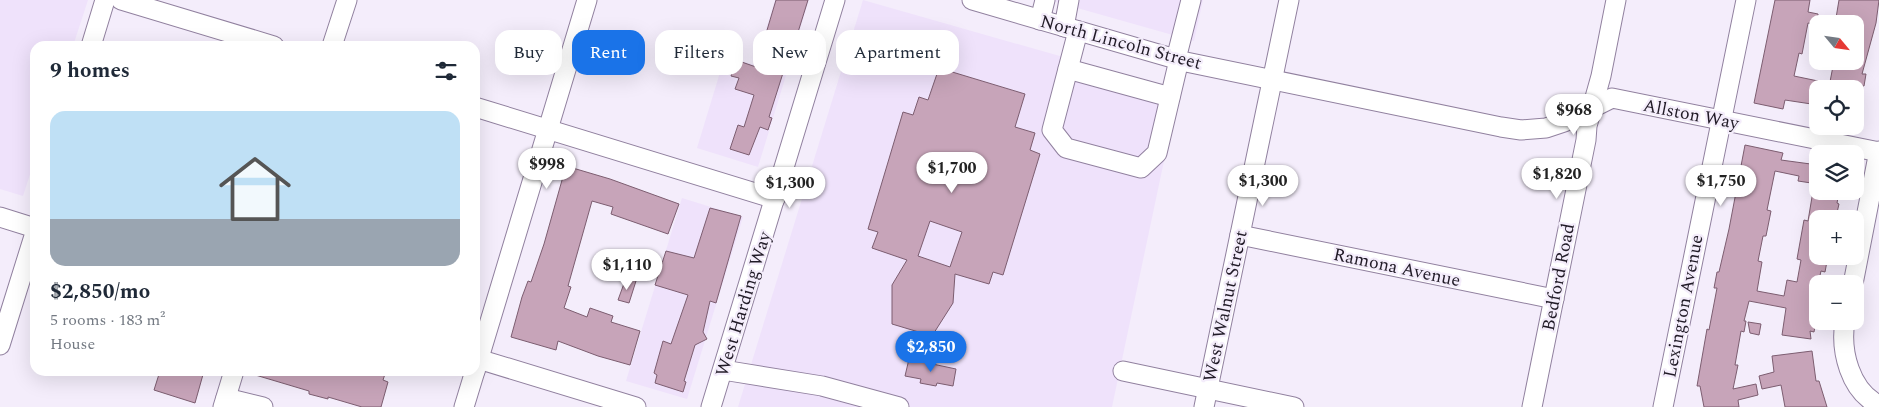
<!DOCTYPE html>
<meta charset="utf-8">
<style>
:root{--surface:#fff;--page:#f2f2f3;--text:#1f2937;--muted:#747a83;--accent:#1a73e8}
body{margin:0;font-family:Spectral,serif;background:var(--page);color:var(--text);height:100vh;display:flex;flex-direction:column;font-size:19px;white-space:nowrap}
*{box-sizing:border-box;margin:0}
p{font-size:16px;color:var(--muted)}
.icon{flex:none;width:28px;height:28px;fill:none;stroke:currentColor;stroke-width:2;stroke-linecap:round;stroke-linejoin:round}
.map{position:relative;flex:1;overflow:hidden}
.side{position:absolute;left:30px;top:41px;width:450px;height:335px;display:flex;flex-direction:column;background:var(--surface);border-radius:15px;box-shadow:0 5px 20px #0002}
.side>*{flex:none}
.banner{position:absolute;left:495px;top:30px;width:475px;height:45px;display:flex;gap:10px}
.needle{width:32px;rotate:119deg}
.buttons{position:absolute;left:1809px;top:15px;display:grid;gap:10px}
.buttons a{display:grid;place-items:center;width:55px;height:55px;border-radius:10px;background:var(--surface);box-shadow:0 5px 20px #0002;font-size:25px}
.price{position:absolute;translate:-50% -42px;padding:0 11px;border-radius:18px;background:#fff;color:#222;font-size:16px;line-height:32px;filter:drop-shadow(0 1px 2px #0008)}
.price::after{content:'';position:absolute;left:50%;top:30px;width:15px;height:11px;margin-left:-8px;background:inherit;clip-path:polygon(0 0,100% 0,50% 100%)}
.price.current{background:var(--accent);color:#fff}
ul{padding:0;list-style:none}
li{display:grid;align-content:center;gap:10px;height:265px;padding:0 20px}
li span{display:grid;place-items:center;height:155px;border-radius:15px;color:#555}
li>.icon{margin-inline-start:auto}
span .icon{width:90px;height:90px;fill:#fffc;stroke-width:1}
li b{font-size:21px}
h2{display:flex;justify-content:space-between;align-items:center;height:60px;padding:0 20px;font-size:21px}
.tag{padding:0 18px;border-radius:15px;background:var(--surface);box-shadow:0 5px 20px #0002;font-size:18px;line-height:45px}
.tag.current{background:var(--accent);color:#fff}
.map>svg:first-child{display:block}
</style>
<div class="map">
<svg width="1879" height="407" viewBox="0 0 1879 407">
<rect width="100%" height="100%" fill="#f4edfb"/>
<!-- built -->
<g fill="#efe2fb">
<polygon points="0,0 88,0 73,46 35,46 35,159 23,196 0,189"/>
<polygon points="775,0 809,0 758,167 697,148 725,56 755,65"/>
<polygon points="863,0 1179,90 1112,407 738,407"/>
<polygon points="1049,0 1203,0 1194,41"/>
<polygon points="682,198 743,217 687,399 626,381"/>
</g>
<!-- building -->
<g fill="#c7a4b9" stroke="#7c5d70" fill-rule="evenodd">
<polygon points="776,0 808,0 785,74 783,73 769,117 772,118 768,130 760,127 749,155 730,149 738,125 744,127 754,95 735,89 739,78 731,76 736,60 756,67"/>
<polygon points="1775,0 1810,0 1808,12 1818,14 1818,25 1808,23 1802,54 1799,53 1794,76 1818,81 1818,105 1785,100 1783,109 1754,103"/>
<polygon points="1839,0 1879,0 1876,23 1862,74 1866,74 1864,86 1861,86 1861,89 1842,89 1829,87 1834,61 1855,61 1855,24 1835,24"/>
<path d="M939,68L1025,94L1015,127L1035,133L1030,150L1040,154L1003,275L993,272L989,284L955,274L953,303L932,336L892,324V285L907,260L872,248L878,232L868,229L903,112L913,115L919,97L928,100ZM930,221L962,232L950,267L918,256Z"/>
<polygon points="1745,145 1783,153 1781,160 1818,165 1818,184 1798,181 1799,176 1775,171 1767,210 1771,211 1766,236 1763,236 1758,261 1762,262 1757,291 1784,296 1787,280 1797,282 1801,260 1797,259 1804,220 1808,221 1813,191 1839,193 1837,203 1839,204 1836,217 1818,213 1818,256 1828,256 1825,272 1821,271 1818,284 1818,309 1814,332 1810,331 1811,339 1782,335 1786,308 1749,301 1744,321 1746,321 1744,332 1741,331 1735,365 1738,365 1733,389 1756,384 1758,395 1738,400 1739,407 1704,407 1700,386 1697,386 1707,329 1709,330 1717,288 1714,288 1717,272 1719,272 1729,229"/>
<polygon points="566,166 610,179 679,204 668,234 611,214 613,207 592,201 568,286 571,287 564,308 587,317 590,308 613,316 611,322 640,331 630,365 598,356 558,341 556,350 511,337 522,297 528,281 531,282 544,244"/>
<polygon points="710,208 741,216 716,303 710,301 703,332 707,339 695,345 684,381 686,382 683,392 655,383 657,375 654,373 663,341 671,344 688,295 655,285 666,251 694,258"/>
<polygon points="626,278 636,281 629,303 618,300"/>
<polygon points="1748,322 1761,324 1759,335 1750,333"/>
<polygon points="1812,351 1816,381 1819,381 1827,407 1785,407 1781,385 1762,389 1759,376 1774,372 1772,356"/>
<polygon points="909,359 956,369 953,386 937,383 936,386 920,383 921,379 905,376"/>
<polygon points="160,371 204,371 195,403 154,390"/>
<polygon points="253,371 375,371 385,374 383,380 388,382 381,407 362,407 328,397 328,399 309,394 309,391 252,374"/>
</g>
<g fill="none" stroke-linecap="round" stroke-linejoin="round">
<defs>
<g id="minor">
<polyline points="121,0 274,46"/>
<polyline points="972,0 1186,62 1501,127 1521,130 1546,128 1564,122 1612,98 1879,152"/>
<polyline points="1040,20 1045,0"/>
<polyline points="1064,27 1069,0"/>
<polyline points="1078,31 1052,130 1066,148 1141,168 1157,153 1179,60"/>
<polyline points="91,46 105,0"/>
<polyline points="332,46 347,0"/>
<polyline points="1176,59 1191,0"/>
<polyline points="1068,69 1170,97"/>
<polyline points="475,107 775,199"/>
<polyline points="0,217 35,228"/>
<polyline points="1240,235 1554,299"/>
<polyline points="1853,284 1879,151"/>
<path d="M1845,321C1840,351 1850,391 1879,405"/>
<polyline points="0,345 35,233"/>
<polyline points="475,358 636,407"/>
<polyline points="723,370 822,386 899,407"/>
<polyline points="475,371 587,0"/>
<polyline points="1123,371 1294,407"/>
<polyline points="226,398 263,407"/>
<polyline points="223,407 234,371"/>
<polyline points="464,407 475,371"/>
<polyline points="711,407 835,0"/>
<polyline points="1204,407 1289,0"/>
<polyline points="1532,407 1586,140 1587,126 1601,76 1616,0"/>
<polyline points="1663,407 1746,0"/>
</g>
</defs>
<!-- minor casing -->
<use href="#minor" stroke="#91819f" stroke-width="21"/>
<!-- minor -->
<use href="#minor" stroke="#fff" stroke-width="19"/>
</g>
<g text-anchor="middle" stroke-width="4.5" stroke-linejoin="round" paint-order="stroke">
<!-- street labels -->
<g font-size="18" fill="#211b27" stroke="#f4edfb">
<text transform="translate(1121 42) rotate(15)" y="6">North Lincoln Street</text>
<text transform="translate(1691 114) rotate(11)" y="6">Allston Way</text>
<text transform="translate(1397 267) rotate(12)" y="6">Ramona Avenue</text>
<text transform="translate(1558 277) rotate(-79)" y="6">Bedford Road</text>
<text transform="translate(743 304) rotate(-73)" y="6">West Harding Way</text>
<text transform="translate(1225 306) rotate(-78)" y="6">West Walnut Street</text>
<text transform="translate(1683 306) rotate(-79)" y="6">Lexington Avenue</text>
</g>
</g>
</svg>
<div class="buttons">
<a><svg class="needle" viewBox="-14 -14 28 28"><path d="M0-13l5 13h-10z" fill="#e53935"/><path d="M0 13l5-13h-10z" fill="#747a83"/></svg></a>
<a><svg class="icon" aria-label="locate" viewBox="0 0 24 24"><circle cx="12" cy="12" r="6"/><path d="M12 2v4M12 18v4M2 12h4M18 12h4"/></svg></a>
<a><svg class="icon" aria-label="layers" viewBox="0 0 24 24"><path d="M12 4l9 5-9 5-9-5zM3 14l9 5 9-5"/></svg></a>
<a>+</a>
<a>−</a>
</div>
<b class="price" style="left:1574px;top:136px">$968</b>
<b class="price" style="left:547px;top:190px">$998</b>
<b class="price" style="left:952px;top:194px">$1,700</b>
<b class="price" style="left:1557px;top:200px">$1,820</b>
<b class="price" style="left:1263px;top:207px">$1,300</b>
<b class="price" style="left:1721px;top:207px">$1,750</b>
<b class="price" style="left:790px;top:209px">$1,300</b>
<b class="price" style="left:627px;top:291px">$1,110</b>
<b class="price current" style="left:931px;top:373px">$2,850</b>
<div class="banner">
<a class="tag">Buy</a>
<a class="tag current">Rent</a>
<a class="tag">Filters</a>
<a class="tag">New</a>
<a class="tag">Apartment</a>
</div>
<section class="side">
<h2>9 homes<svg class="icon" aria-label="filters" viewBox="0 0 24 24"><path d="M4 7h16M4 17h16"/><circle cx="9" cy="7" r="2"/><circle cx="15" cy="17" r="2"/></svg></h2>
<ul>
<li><span style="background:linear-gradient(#bfe0f5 70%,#9aa5b1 0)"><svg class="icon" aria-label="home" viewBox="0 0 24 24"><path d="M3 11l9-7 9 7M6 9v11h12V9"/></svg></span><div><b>$2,850/mo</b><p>5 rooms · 183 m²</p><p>House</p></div></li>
</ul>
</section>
</div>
